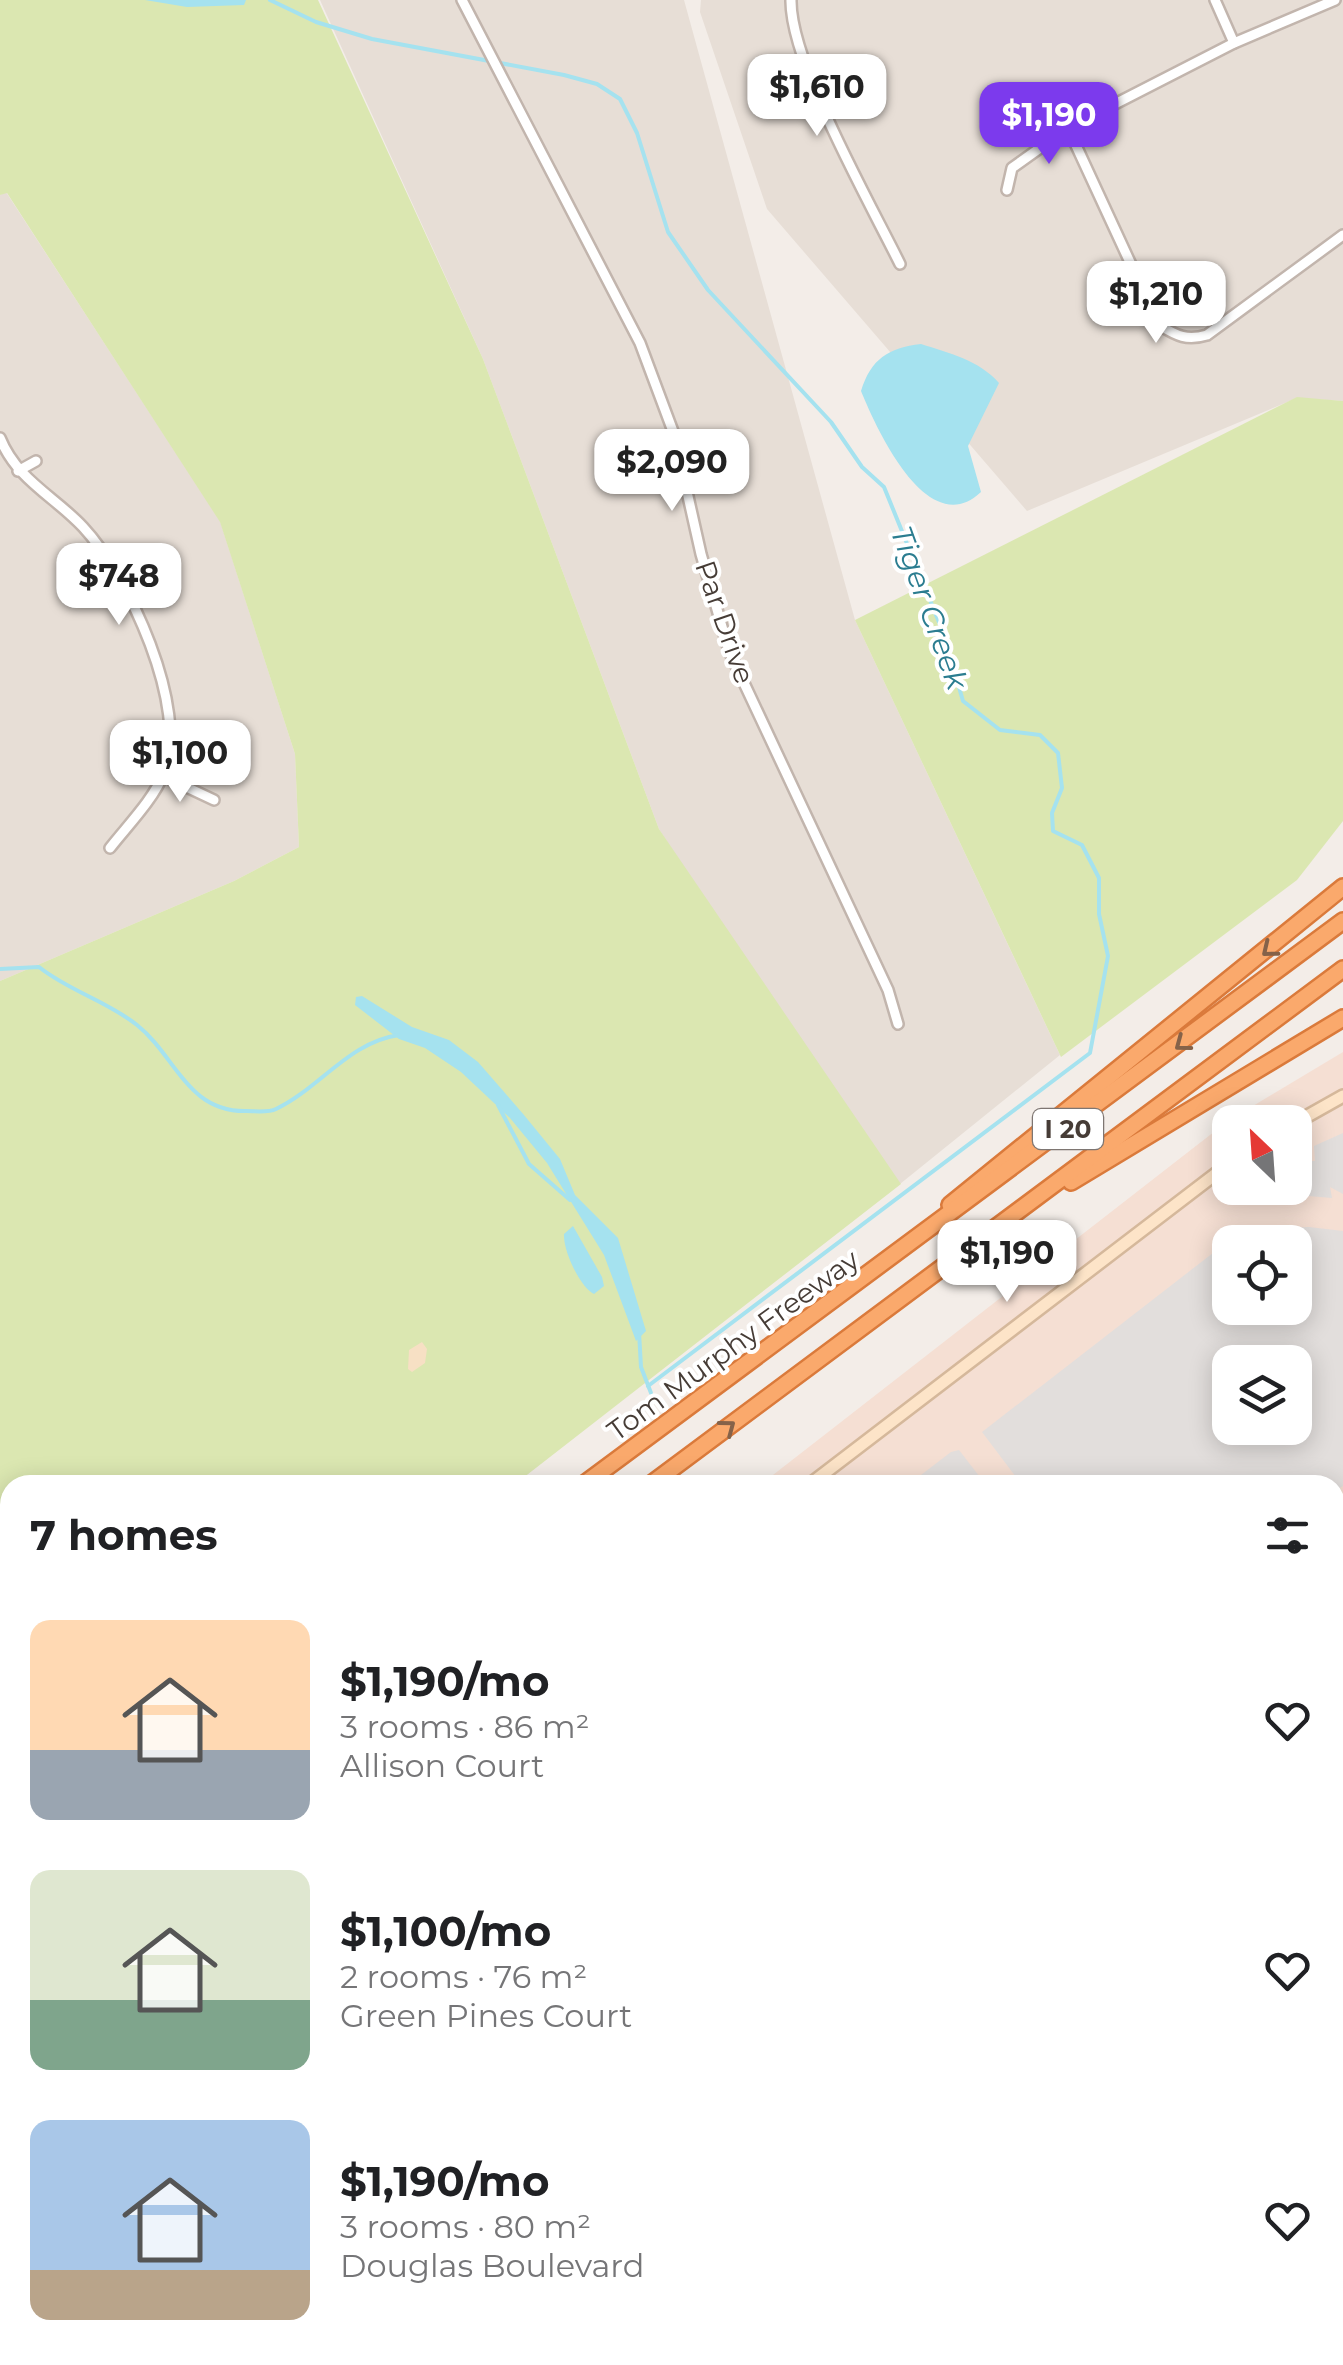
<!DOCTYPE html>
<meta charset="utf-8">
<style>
:root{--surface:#fff;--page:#f2f2f2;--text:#202124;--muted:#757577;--accent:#7c3aed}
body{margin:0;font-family:Montserrat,sans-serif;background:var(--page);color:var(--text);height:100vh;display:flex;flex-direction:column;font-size:38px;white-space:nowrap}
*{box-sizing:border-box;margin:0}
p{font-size:32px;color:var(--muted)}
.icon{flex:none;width:55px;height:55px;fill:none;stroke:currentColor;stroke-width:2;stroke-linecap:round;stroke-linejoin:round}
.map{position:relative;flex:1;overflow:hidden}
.panel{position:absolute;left:0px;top:1475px;width:1345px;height:890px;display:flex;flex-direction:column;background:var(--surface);border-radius:30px 30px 0 0;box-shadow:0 5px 25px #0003}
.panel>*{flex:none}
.needle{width:65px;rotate:335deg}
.buttons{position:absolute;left:1212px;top:1105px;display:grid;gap:20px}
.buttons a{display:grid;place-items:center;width:100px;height:100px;border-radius:20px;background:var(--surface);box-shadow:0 5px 25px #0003;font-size:50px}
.price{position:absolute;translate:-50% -85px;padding:0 22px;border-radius:20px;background:#fff;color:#222;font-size:32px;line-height:65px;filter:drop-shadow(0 2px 5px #0008)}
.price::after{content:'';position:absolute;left:50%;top:60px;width:30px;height:22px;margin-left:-15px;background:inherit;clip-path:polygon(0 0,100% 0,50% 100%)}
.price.current{background:var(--accent);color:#fff}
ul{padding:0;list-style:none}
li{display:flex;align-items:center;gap:30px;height:250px;padding:0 30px}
li span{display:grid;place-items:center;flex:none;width:280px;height:200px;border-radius:20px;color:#555}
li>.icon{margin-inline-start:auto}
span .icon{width:120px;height:120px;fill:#fffc;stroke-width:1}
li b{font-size:42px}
h2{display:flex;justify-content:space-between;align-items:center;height:120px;padding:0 30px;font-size:42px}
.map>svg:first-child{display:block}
</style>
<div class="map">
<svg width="1343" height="2365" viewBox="0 0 1343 2365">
<rect width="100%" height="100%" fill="#f3ede8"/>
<!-- residential -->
<g fill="#e7ded6">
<polygon points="320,0 684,0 855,620 1060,1055 900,1184 810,1066 659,829 483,359"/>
<polygon points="701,0 1343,0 1343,401 1297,398 1027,511 767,209 700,12"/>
<polygon points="6,192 220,521 295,754 299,847 234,881 0,981 0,195"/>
<polygon points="1343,2163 1343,2365 1258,2365 1263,2355 1335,2355 1335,2182"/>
<polygon points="10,2238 10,2355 687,2355 689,2365 0,2365 0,2246"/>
</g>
<!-- commercial -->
<g fill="#f5dfd3" fill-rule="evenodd">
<path d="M1343,1052V2163L1335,2182V1485H760L1228,1121ZM1230,1122H1295V1188H1230ZM1230,1242H1295V1308H1230ZM1230,1362H1295V1428H1230Z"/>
<polygon points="10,2040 10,2238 0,2246 0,2046"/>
<polygon points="687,2355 1263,2355 1258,2365 689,2365"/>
</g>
<!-- green -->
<g fill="#dbe7b1">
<polygon points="0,0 318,0 483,359 659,829 901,1184 514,1485 10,1485 10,1840 0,1848 0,981 234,881 299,847 295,754 220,522 7,193 0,195"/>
<polygon points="1297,397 1343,401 1343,821 1297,880 1061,1057 855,620"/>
</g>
<!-- sand -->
<polygon fill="#f7e0c4" points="422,1342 427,1349 425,1363 412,1372 408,1369 409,1350"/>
<!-- parking -->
<g fill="#e2dedc" fill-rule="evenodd">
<polygon points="1343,1133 1343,1194 1330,1187 1332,1198 1308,1196 1312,1184 1302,1181 1304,1161 1315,1161 1314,1146"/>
<path d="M1309,1227L1343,1231V1486L1335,1491V1485H1022L982,1432L1222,1246L1260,1229ZM1295,1242V1308H1230V1242ZM1230,1362H1295V1428H1230Z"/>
<polygon points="959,1450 986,1485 908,1485 951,1452"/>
<polygon points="1335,1818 1343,1819 1343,2028 1335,2036"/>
</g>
<!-- water -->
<g fill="#a5e2ef">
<polygon points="145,0 246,0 244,5 187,7"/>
<path d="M921,344C949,353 979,360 999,383L968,446L981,492C928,542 877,430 861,391C871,359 888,348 921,344Z"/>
<polygon points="362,996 412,1027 449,1040 478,1062 524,1115 560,1159 575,1195 618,1238 646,1331 636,1341 604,1255 547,1163 510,1118 461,1072 425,1048 399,1039 355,1005 356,997"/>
<path d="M573,1226L602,1277L604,1286L594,1294C580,1287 563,1251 564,1234Z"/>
<polygon points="728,2355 1100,2355 1098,2365 731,2365"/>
</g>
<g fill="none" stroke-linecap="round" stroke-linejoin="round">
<!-- stream -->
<g stroke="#a5e2ef" stroke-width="4">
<polyline points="270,0 316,22 372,39 564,75 597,84 620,99 637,133 668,232 708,290 831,422 862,467 884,487 943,632 963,701 1000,730 1040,735 1058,753 1062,788 1052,813 1053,831 1082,845 1099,878 1099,914 1108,956 1090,1053 648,1386"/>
<path d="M0,969L39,967C69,991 107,1001 137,1025C176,1056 187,1112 246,1111C255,1111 268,1113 276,1109C320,1088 349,1042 399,1035"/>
<polyline points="498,1105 529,1164 570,1200"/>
<polyline points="639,1332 641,1367 651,1393"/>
<polyline points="696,1482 700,1485"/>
</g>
<defs>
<g id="minor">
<polyline points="462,0 640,343 674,434 701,554 729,651 888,990 898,1024"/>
<path d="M791,0C790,62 870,203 900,264"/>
<polyline points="1215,0 1234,43"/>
<path d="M1068,128L1159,325C1177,336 1187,341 1207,335L1343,235"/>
<polyline points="1007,190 1012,168 1068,128 1234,43 1335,0"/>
<path d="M0,438C17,480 54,496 83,527C128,575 190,709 164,773C153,800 128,825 110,848"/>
<polyline points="18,471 36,461"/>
<polyline points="163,776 214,800"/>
<polyline points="0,2344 10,2341"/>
<polyline points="245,2355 269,2359 287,2355"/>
<polyline points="321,2355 326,2365"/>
<polyline points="576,2355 578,2365"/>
</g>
<g id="secondary">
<polyline points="1295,1123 1343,1096"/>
<polyline points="809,1485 1230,1163"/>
<polyline points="0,2114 10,2106"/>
</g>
<g id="motorway">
<polyline points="1071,1182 1343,1018"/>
<polyline points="950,1205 1343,887"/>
<polyline points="583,1485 1343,921"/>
<polyline points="650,1485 1343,969"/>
<polyline points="0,1916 10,1908"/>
<polyline points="0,1965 10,1958"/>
</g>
</defs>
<!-- minor casing -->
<use href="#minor" stroke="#c2b5ad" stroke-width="14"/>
<!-- secondary casing -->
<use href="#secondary" stroke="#d5b89b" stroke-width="16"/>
<!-- motorway casing -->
<use href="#motorway" stroke="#da7a3b" stroke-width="20"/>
<!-- minor -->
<use href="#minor" stroke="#fff" stroke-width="9"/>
<!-- secondary -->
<use href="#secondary" stroke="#fde4c8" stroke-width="11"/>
<!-- motorway -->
<use href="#motorway" stroke="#faa96c" stroke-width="15"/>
</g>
<!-- one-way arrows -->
<defs><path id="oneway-chevron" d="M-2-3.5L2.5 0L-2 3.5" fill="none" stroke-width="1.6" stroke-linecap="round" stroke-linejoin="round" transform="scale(2.5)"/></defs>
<g stroke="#856249">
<use href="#oneway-chevron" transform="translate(1269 950) rotate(141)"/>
<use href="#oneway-chevron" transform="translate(1182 1044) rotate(143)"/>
<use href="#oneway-chevron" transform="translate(728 1427) rotate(-37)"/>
</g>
<g text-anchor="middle" stroke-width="8" stroke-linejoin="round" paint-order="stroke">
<!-- shield labels -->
<rect fill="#fff" stroke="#7e7672" stroke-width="2.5" x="1033" y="1109" width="70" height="40" rx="8"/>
<g font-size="25" font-weight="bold" fill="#463c36">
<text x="1068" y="1138">I 20</text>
</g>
<!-- street labels -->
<g font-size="28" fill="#463c36" stroke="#fff">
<text transform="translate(725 622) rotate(71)" y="10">Par Drive</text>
<text transform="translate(733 1345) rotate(-36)" y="10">Tom Murphy Freeway</text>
</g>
<!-- water labels -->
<g font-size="30" font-style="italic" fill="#2b7d90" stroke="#fff">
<text transform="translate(929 608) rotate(70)" y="10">Tiger Creek</text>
</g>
</g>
</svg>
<div class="buttons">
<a><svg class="needle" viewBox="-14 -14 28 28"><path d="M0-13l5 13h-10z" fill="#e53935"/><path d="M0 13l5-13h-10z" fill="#757577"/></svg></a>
<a><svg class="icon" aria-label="locate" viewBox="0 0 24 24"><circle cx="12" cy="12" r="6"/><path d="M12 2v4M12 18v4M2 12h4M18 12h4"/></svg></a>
<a><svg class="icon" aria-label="layers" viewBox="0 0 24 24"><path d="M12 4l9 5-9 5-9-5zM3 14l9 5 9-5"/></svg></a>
</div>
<b class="price" style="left:817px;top:139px">$1,610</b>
<b class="price current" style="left:1049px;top:167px">$1,190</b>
<b class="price" style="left:1156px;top:346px">$1,210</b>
<b class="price" style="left:672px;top:514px">$2,090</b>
<b class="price" style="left:119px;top:628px">$748</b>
<b class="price" style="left:180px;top:805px">$1,100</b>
<b class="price" style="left:1007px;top:1305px">$1,190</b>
<section class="panel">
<h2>7 homes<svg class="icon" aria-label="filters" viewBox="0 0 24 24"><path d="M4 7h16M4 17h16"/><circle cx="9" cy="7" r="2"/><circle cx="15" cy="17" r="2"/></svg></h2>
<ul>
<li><span style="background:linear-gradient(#ffd9b3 65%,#9aa5b1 0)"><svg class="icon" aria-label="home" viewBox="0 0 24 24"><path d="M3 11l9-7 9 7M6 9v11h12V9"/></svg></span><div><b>$1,190/mo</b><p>3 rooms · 86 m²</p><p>Allison Court</p></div><svg class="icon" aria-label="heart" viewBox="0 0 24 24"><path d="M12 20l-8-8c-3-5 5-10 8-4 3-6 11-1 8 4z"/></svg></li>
<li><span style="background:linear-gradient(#dfe7d0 65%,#7fa58c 0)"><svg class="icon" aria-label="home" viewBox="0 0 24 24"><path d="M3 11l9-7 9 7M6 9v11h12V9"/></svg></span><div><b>$1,100/mo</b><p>2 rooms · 76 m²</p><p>Green Pines Court</p></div><svg class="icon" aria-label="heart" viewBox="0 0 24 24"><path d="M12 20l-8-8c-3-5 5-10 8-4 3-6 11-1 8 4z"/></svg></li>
<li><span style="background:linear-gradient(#a9c7e8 75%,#b9a48a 0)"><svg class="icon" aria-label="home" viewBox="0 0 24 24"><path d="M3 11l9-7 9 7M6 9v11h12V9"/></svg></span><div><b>$1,190/mo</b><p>3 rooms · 80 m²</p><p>Douglas Boulevard</p></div><svg class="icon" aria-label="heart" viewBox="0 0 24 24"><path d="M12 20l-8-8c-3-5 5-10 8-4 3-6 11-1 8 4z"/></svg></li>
</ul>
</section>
</div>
